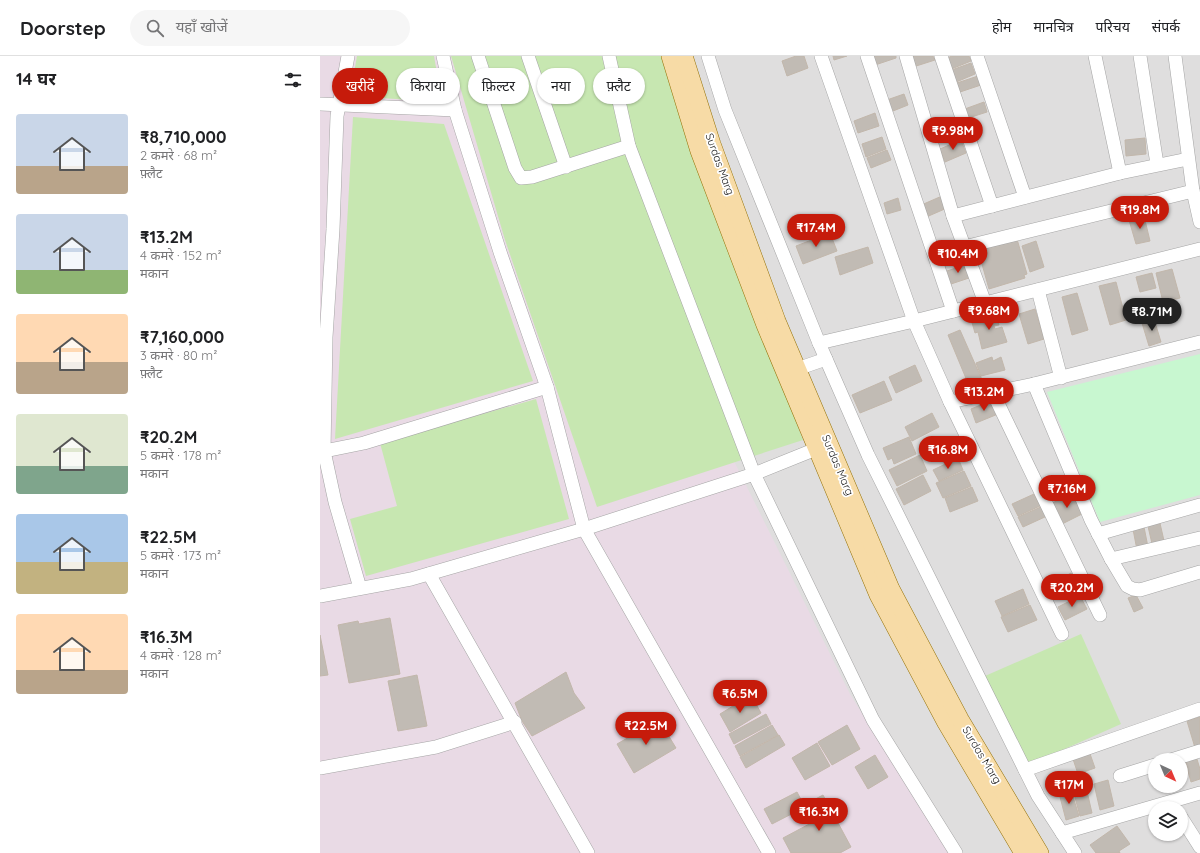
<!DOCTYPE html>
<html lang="hi">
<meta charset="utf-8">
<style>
:root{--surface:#fff;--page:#f6f6f6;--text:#202124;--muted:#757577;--line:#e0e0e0;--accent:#c61b0b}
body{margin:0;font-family:Quicksand,"Noto Sans Devanagari",sans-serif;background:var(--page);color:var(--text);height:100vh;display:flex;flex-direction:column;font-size:15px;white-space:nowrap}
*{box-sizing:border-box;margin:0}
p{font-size:13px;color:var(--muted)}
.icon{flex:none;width:22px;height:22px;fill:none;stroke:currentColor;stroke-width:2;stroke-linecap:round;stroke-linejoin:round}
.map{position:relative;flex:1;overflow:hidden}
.details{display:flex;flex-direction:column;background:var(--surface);width:320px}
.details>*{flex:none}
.banner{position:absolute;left:12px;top:12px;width:380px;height:36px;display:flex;gap:8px}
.needle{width:26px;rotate:136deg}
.tools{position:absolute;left:828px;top:697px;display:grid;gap:8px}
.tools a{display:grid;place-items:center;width:40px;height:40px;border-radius:50%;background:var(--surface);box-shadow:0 1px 3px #0004;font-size:20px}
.price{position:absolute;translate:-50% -34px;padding:0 9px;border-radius:14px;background:var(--accent);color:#fff;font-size:13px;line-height:26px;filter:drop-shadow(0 1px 2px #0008)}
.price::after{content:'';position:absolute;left:50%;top:24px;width:12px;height:9px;margin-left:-6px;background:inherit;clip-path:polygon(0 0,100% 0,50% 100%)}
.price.current{background:#222;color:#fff}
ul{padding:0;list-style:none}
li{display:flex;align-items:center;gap:12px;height:100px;padding:0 16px}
li span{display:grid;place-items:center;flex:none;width:112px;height:80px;border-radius:4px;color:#555}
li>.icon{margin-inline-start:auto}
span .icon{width:48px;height:48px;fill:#fffc;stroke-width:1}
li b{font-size:17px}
h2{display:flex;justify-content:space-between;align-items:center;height:48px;padding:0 16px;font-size:17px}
.pill{padding:0 14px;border-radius:18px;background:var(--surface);box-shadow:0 1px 3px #0004;font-size:14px;line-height:36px}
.pill.current{background:var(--accent);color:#fff}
header{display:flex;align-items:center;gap:24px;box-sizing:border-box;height:56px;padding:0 20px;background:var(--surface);border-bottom:1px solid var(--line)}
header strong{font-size:19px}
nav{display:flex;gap:22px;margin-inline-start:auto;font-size:14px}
.search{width:280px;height:36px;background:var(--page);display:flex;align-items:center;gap:10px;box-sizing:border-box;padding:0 14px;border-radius:22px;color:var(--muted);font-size:15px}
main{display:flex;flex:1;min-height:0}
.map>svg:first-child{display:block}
</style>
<header>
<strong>Doorstep</strong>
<div class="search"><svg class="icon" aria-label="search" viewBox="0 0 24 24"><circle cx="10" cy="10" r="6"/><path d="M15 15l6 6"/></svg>यहाँ खोजें</div>
<nav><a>होम</a><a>मानचित्र</a><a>परिचय</a><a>संपर्क</a></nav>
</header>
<main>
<section class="details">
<h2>14 घर<svg class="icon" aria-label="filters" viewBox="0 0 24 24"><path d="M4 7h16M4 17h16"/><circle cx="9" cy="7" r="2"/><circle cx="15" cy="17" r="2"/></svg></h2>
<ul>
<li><span style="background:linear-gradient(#c9d6e8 65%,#b9a48a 0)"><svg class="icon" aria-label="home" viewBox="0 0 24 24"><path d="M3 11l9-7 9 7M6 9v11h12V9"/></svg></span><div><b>₹8,710,000</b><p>2 कमरे · 68 m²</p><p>फ़्लैट</p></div></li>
<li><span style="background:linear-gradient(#c9d6e8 70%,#8fb573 0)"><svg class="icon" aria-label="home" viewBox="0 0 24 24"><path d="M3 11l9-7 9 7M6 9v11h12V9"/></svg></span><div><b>₹13.2M</b><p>4 कमरे · 152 m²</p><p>मकान</p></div></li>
<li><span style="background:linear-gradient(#ffd9b3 60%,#b9a48a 0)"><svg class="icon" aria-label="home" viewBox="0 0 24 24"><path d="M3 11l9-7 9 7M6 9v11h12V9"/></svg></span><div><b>₹7,160,000</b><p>3 कमरे · 80 m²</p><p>फ़्लैट</p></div></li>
<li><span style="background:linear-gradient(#dfe7d0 65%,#7fa58c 0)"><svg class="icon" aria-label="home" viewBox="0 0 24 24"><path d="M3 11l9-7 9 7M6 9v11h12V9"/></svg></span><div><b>₹20.2M</b><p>5 कमरे · 178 m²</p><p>मकान</p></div></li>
<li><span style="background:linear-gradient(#a9c7e8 60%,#c2b280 0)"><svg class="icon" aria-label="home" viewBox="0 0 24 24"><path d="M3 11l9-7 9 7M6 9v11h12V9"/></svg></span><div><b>₹22.5M</b><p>5 कमरे · 173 m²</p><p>मकान</p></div></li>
<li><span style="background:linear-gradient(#ffd9b3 70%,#b9a48a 0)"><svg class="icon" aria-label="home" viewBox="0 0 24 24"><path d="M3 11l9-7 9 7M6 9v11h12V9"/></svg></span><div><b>₹16.3M</b><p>4 कमरे · 128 m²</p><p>मकान</p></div></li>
</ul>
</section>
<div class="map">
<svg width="880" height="797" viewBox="0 0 880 797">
<rect width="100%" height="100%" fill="#f1eee8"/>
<!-- residential -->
<path fill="#dfdede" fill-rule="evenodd" d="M0,0H880V797H0ZM835,704H861V730H835ZM835,752H861V778H835Z"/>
<!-- industrial -->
<polygon fill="#e9dae5" points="0,0 273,0 407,391 530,638 628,797 0,797"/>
<!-- grass -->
<g fill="#c7e7b1">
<polygon points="37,0 114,0 122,46 30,40"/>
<polygon points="131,0 349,0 366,71 483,384 277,451 185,184"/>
<polygon points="33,61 124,68 213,325 15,383"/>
<polygon points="216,343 249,463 46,520 30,463 77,450 60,387"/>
<polygon points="761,578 801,668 704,711 665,620"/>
</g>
<!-- park -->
<polygon fill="#c8f7d0" points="880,298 880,439 780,466 727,336"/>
<!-- building -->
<g fill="#c1bbb4" stroke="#c2b7ab">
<polygon points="476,0 484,0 488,12 467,20 462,5"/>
<polygon points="513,0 527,0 514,4"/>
<polygon points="549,0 576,0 576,2 552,10"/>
<polygon points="590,0 613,0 615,4 593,11"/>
<polygon points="632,0 649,0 651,5 629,14 625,3"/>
<polygon points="651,7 655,18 634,27 629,15"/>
<polygon points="658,20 661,29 640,36 637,27"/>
<polygon points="584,38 588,49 568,57 564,45"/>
<polygon points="664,46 667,56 645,63 642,54"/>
<polygon points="555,57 559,70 538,77 534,65"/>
<polygon points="635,61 639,74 617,81 613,69"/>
<polygon points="562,81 566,93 546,101 542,88"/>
<polygon points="825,82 826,98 806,100 805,84"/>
<polygon points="641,84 646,97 625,106 620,93"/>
<polygon points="567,94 571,104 551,112 547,102"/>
<polygon points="622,140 627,152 604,162 599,150"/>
<polygon points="578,142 581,154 567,158 564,147"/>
<polygon points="824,160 830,185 816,188 809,164"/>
<polygon points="510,177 517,195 483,208 476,190"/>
<polygon points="697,183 707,218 704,219 705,222 669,233 658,194"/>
<polygon points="716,185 724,211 710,216 702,190"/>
<polygon points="548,191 553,207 520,219 515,201"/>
<polygon points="648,208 652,221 628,229 624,216"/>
<polygon points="852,213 860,242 843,246 836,217"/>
<polygon points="832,217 836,232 820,236 816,221"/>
<polygon points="796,226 806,264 790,269 779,230"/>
<polygon points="757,237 768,274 752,279 742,241"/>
<polygon points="715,253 724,283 708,288 699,258"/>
<polygon points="675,256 679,269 674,270 675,273 682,271 687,286 662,293 658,276 655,277 651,263"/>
<polygon points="834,263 841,286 829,290 822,267"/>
<polygon points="640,274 663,326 650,332 628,279"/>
<polygon points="672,301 673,305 681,301 685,314 661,320 656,307"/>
<polygon points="595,309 602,325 576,337 569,321"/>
<polygon points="564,325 572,344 540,357 532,339"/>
<polygon points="673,344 678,358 656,367 651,353"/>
<polygon points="612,357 619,371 592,385 585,371"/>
<polygon points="589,381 596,398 574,408 572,402 568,404 563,392"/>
<polygon points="600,399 607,415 577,430 569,414"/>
<polygon points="638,402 643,414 619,425 613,414"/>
<polygon points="644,415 651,430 623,442 616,427"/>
<polygon points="603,419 611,435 584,449 576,433"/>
<polygon points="744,424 750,435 727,447 721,436"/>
<polygon points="652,431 658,445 630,456 625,442"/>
<polygon points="754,437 764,457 740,469 730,448"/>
<polygon points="714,438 720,450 698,460 692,448"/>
<polygon points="723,450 727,460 703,471 698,461"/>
<polygon points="839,463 845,489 833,492 827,466"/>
<polygon points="823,466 828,491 817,494 812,468"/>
<polygon points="751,517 757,528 735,539 730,529"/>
<polygon points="703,533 709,548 682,560 675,545"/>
<polygon points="816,539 823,552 814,556 808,542"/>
<polygon points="760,540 767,553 745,564 738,551"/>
<polygon points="710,549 717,564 688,576 681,561"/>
<polygon points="70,562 80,618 29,627 18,569 38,565 39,568"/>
<polygon points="0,579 8,619 0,620"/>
<polygon points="246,616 254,637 265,652 212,680 202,665 195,647"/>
<polygon points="97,619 107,670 78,675 68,625"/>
<polygon points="431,639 441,657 410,676 400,658"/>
<polygon points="446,658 451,668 414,688 409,678"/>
<polygon points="880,661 880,693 876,695 867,665"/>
<polygon points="339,664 356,692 314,717 297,688"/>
<polygon points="452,669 458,679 420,700 415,690"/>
<polygon points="527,669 540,693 512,709 498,686"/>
<polygon points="459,679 465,689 426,712 420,701"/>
<polygon points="497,687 510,710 485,724 472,702"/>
<polygon points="769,695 775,712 758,718 752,700"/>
<polygon points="555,699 568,721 548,733 535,711"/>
<polygon points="876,700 880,713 880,723 871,726 865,704"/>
<polygon points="788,724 794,750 780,754 774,728"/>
<polygon points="766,731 772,757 760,760 753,734"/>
<polygon points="751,734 759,760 746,764 739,737"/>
<polygon points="477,736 485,751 452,768 444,753"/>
<polygon points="503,739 531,791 520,797 471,797 463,782 495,765 486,748"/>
<polygon points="797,770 810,788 799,795 800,797 776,797 770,789"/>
</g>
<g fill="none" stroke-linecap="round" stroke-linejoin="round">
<defs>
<g id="minor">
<polyline points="28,0 17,60 13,173 6,281 4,395 15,446 40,532"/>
<polyline points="123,0 135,54 180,196 227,331 264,473 449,797"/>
<polyline points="158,0 195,112 201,122 212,121 309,90"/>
<polyline points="208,0 246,111"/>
<polyline points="289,0 309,90 434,418 553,664 636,797"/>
<polyline points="388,0 405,54 499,287 548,399 705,714 718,740 755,797"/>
<polyline points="501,0 594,265 630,346 742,578"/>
<polyline points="547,0 633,255"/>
<polyline points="586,0 633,160 665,247"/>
<polyline points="621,0 672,150"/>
<polyline points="657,0 705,141"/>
<polyline points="775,0 800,117"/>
<polyline points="820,0 837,108"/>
<polyline points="855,0 873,135 880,166"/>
<polyline points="0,48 135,54"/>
<polyline points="633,160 800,117 868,103"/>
<polyline points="644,191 873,135"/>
<polyline points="718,234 741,322"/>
<polyline points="499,287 594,265 880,193"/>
<polyline points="477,313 506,303"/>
<polyline points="714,328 771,464 791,503 807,530 813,533 820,534 880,516"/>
<polyline points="673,337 780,559"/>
<polyline points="630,346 714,328 880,286"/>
<polyline points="0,396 44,387 227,331"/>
<polyline points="778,478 880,449"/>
<polyline points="791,503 880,482"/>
<polyline points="109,518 268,797"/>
<polyline points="0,540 91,523 264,473 434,418 496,393"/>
<polyline points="851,704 880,695"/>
<polyline points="0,712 116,691 195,666"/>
<polyline points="705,714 880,653"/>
<polyline points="800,720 835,709"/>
<polyline points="861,761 880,791"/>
<polyline points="742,777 880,737"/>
</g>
<g id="major">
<polyline points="350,0 379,95 445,269 558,539 626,667 703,797"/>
<polyline points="364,0 392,88 457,265 571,533 640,663 720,797"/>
</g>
</defs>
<!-- minor casing -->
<use href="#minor" stroke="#a5a5a5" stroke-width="14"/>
<!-- major casing -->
<use href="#major" stroke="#957208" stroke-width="18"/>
<!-- minor -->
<use href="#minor" stroke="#fff" stroke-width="13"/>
<!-- major -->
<use href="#major" stroke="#f7dba6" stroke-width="17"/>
</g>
<g text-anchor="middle" stroke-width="3.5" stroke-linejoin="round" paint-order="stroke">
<!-- street labels -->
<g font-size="11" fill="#212121" stroke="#fff">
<text transform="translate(400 108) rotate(70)" y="4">Surdas Marg</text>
<text transform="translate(518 409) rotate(67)" y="4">Surdas Marg</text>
<text transform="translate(662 699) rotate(59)" y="4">Surdas Marg</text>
</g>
</g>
</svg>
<div class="tools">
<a><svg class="needle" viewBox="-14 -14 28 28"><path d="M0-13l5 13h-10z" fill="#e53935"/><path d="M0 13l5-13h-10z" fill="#757577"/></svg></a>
<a><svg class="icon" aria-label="layers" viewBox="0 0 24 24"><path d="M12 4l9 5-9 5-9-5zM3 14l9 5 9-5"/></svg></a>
</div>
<b class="price" style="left:633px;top:95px">₹9.98M</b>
<b class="price" style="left:820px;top:174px">₹19.8M</b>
<b class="price" style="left:496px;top:192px">₹17.4M</b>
<b class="price" style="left:638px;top:218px">₹10.4M</b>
<b class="price" style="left:669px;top:275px">₹9.68M</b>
<b class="price current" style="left:832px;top:276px">₹8.71M</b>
<b class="price" style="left:664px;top:356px">₹13.2M</b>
<b class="price" style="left:628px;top:414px">₹16.8M</b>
<b class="price" style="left:747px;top:453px">₹7.16M</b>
<b class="price" style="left:752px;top:552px">₹20.2M</b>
<b class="price" style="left:420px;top:658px">₹6.5M</b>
<b class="price" style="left:326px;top:690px">₹22.5M</b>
<b class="price" style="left:749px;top:749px">₹17M</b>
<b class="price" style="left:499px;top:776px">₹16.3M</b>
<div class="banner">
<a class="pill current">खरीदें</a>
<a class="pill">किराया</a>
<a class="pill">फ़िल्टर</a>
<a class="pill">नया</a>
<a class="pill">फ़्लैट</a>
</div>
</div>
</main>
